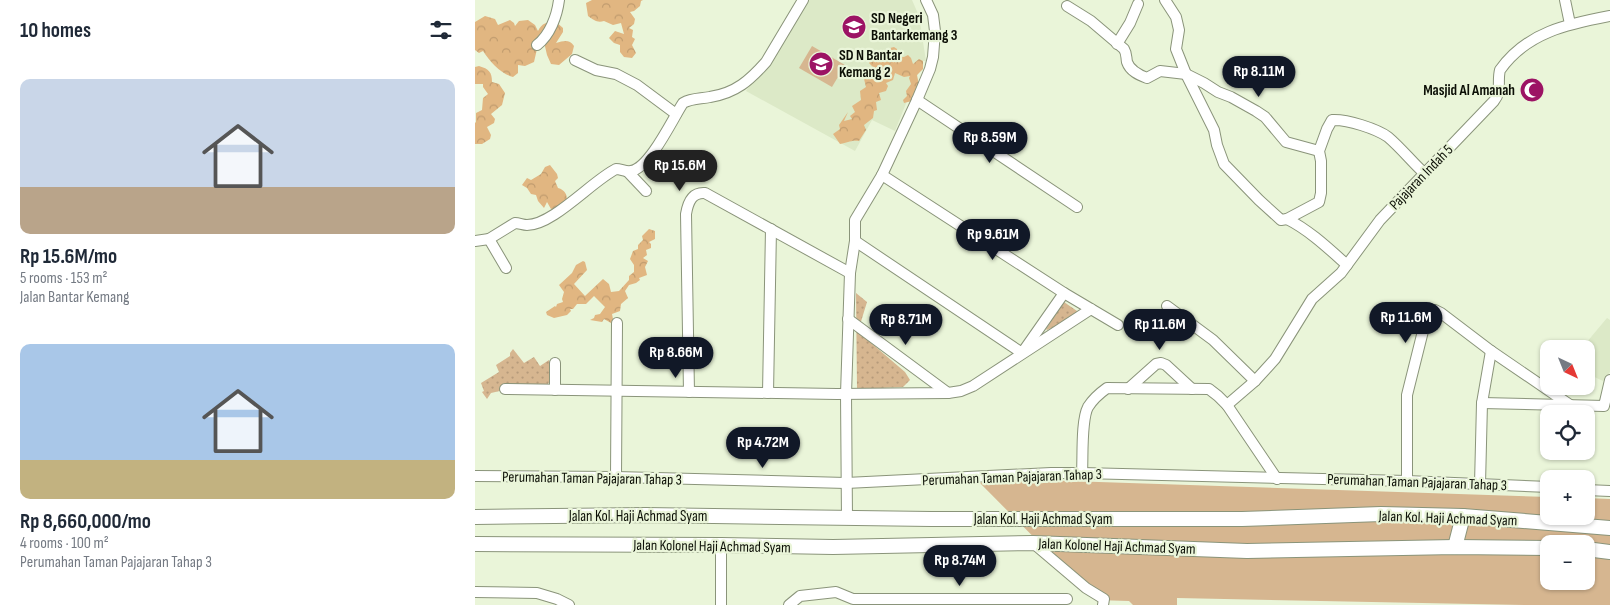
<!DOCTYPE html>
<meta charset="utf-8">
<style>
:root{--surface:#fff;--page:#f2f2f3;--text:#1f2937;--muted:#747a83;--accent:#111827}
body{margin:0;font-family:"Sofia Sans Condensed",sans-serif;background:var(--page);color:var(--text);height:100vh;display:flex;flex-direction:column;font-size:19px;white-space:nowrap}
*{box-sizing:border-box;margin:0}
p{font-size:16px;color:var(--muted)}
.icon{flex:none;width:28px;height:28px;fill:none;stroke:currentColor;stroke-width:2;stroke-linecap:round;stroke-linejoin:round}
.map{position:relative;flex:1;overflow:hidden}
.sheet{display:flex;flex-direction:column;background:var(--surface);width:475px}
.sheet>*{flex:none}
.needle{width:32px;rotate:137deg}
.buttons{position:absolute;left:1065px;top:340px;display:grid;gap:10px}
.buttons a{display:grid;place-items:center;width:55px;height:55px;border-radius:10px;background:var(--surface);box-shadow:0 1px 4px #0004;font-size:25px}
.price{position:absolute;translate:-50% -42px;padding:0 11px;border-radius:18px;background:var(--accent);color:#fff;font-size:16px;line-height:32px;filter:drop-shadow(0 1px 2px #0008)}
.price::after{content:'';position:absolute;left:50%;top:30px;width:15px;height:11px;margin-left:-8px;background:inherit;clip-path:polygon(0 0,100% 0,50% 100%)}
.price.selected{background:#222;color:#fff}
ul{padding:0;list-style:none}
li{display:grid;align-content:center;gap:10px;height:265px;padding:0 20px}
li span{display:grid;place-items:center;height:155px;border-radius:10px;color:#555}
li>.icon{margin-inline-start:auto}
span .icon{width:90px;height:90px;fill:#fffc;stroke-width:1}
li b{font-size:21px}
h2{display:flex;justify-content:space-between;align-items:center;height:60px;padding:0 20px;font-size:21px}
main{display:flex;flex:1;min-height:0}
.map>svg:first-child{display:block}
</style>
<main>
<section class="sheet">
<h2>10 homes<svg class="icon" aria-label="filters" viewBox="0 0 24 24"><path d="M4 7h16M4 17h16"/><circle cx="9" cy="7" r="2"/><circle cx="15" cy="17" r="2"/></svg></h2>
<ul>
<li><span style="background:linear-gradient(#c9d6e8 70%,#b9a48a 0)"><svg class="icon" aria-label="home" viewBox="0 0 24 24"><path d="M3 11l9-7 9 7M6 9v11h12V9"/></svg></span><div><b>Rp 15.6M/mo</b><p>5 rooms · 153 m²</p><p>Jalan Bantar Kemang</p></div></li>
<li><span style="background:linear-gradient(#a9c7e8 75%,#c2b280 0)"><svg class="icon" aria-label="home" viewBox="0 0 24 24"><path d="M3 11l9-7 9 7M6 9v11h12V9"/></svg></span><div><b>Rp 8,660,000/mo</b><p>4 rooms · 100 m²</p><p>Perumahan Taman Pajajaran Tahap 3</p></div></li>
</ul>
</section>
<div class="map">
<svg width="1135" height="605" viewBox="0 0 1135 605">
<defs>
<pattern id="grass-dots" width="8" height="8" patternUnits="userSpaceOnUse" patternTransform="scale(1.25)"><rect width="8" height="8" fill="#d6b690"/><path d="M2 2h.1M6 6h.1" fill="none" stroke="#b69b7b" stroke-width="1.8" stroke-linecap="round"/></pattern>
<pattern id="forest-crowns" width="20" height="18" patternUnits="userSpaceOnUse" patternTransform="scale(1.25)"><rect width="20" height="18" fill="#e1b681"/><path d="M2 6a3 3 0 1 1 6 0M12 15a3 3 0 1 1 6 0" fill="none" stroke="#c09b6e"/></pattern>
</defs>
<rect width="100%" height="100%" fill="#eaf5d9"/>
<!-- built -->
<g fill="#dce9c7">
<polygon points="328,0 437,0 444,16 451,61 448,61 420,131 397,120 380,151 271,91 319,11"/>
<polygon points="1132,318 1135,320 1135,372 1128,381 1111,373 1111,349 1106,349"/>
</g>
<!-- grass -->
<g fill="url(#grass-dots)">
<polygon points="381,293 392,302 384,328 388,336 430,372 435,380 428,387 382,389"/>
<polygon points="589,302 602,311 602,316 572,330 571,329"/>
<polygon points="38,349 49,363 59,357 65,366 74,360 77,377 73,384 29,385 29,390 16,393 12,399 7,392 9,391 6,383 24,372 21,365 35,356 35,353"/>
</g>
<!-- forest -->
<g fill="url(#forest-crowns)">
<path d="M117,0H168L166,1L165,6L159,11L155,12L160,19L159,24L154,28L158,30L157,37L160,39L157,45L161,53L157,58L149,57L145,52V45L139,43L134,38L140,31L149,34L146,23L138,25L129,21C122,23 119,20 113,16L111,3Z"/>
<path d="M10,16L20,19L23,25L35,20L39,23L40,26L44,21L53,20L60,25L63,31C67,23 72,22 80,21L88,28V32L81,43C89,41 94,39 99,46L97,54L84,65L76,64L72,55L69,42L62,49L59,62L50,66L43,65V73L38,77C26,74 15,62 8,51L4,53L0,50V22Z"/>
<path d="M419,47L422,49L421,57H429L433,55L436,58L438,64L444,59L448,61V69L442,75L445,90L438,95L437,101L429,103L428,100L432,96L431,91L436,84L434,78L435,76L429,77L420,73L418,80L411,83L413,86L411,91L404,93L406,100L401,102L402,110L399,111L398,118L389,125L391,130L384,141C375,140 373,143 365,144L358,134L365,129L364,125L373,112L369,121L377,119L375,116L380,112L377,106L386,100L385,91L391,87L389,79L399,68L394,63L395,61C403,57 411,48 419,47Z"/>
<path d="M4,66C14,69 17,72 17,82L24,84L30,93L27,105L16,114L20,119L19,123L12,127L16,135L15,139L7,144H0V123L1,122V113L7,110L8,98L13,94L8,87V84H0V67Z"/>
<path d="M75,165L82,174L83,178L80,181L83,188C90,190 92,194 92,201L85,208L76,209L72,202L69,208L63,201L61,195L56,194L52,188L47,185L52,178L56,180L66,174L70,167Z"/>
<polygon points="174,229 180,231 180,239 174,242 176,244 176,248 171,250 172,255 168,258 173,261 170,267 172,275 164,278 165,280 161,283 154,285 150,291 153,298 146,304 145,311 137,314 138,319 136,323 129,319 127,322 115,320 119,318 120,315 125,314 130,307 119,296 111,304 102,304 98,309 95,309 96,311 92,315 79,318 72,315 71,312 80,306 81,307 82,304 88,302 87,299 89,292 84,285 97,273 101,265 108,261 110,262 112,270 99,284 110,296 128,279 134,284 136,292 144,291 154,280 154,276 159,272 159,265 155,259 158,251 163,249 163,245 168,240 167,236"/>
</g>
<!-- green -->
<g fill="#d6b690" fill-rule="evenodd">
<polygon points="337,46 370,65 357,87 324,68"/>
<path d="M500,478L1074,497V516H1111V498L1135,499V605H1049L702,598V605H658L654,601L621,600ZM1074,544H1111V581H1074Z"/>
</g>
<g fill="none" stroke-linecap="round" stroke-linejoin="round">
<defs>
<g id="street">
<path d="M690,0L701,17L704,30L701,49L711,74L739,130L742,145L749,164L784,200L806,220L812,219L844,202L846,193V161L844,151L852,129L857,120C872,119 902,129 913,137C926,148 937,162 949,173"/>
<polyline points="1090,0 1095,24"/>
<path d="M592,6L616,21L649,49C652,54 651,57 652,62C655,71 664,75 672,78L685,71L711,74L729,83L743,92L756,97L781,111L790,117L811,142L844,151"/>
<polyline points="642,44 655,23 663,4"/>
<path d="M62,45C75,35 82,16 84,0"/>
<polyline points="100,60 121,70 141,74 162,85 201,114"/>
<polyline points="442,100 602,207"/>
<polyline points="153,172 171,191"/>
<polyline points="407,175 589,293 643,325"/>
<path d="M812,219C834,230 853,248 872,265"/>
<polyline points="14,239 31,268"/>
<path d="M0,241L14,239L40,223C44,223 48,225 52,225C78,225 117,181 141,169C146,169 151,172 156,171C175,168 198,118 208,103C217,98 226,99 235,97C261,93 275,80 291,62L328,0"/>
<polyline points="380,241 547,353 589,293"/>
<polyline points="692,306 738,340 780,381"/>
<polyline points="373,319 473,393"/>
<polyline points="30,389 362,394 473,393 486,391 498,386 616,309"/>
<polyline points="653,389 681,364 686,363 691,365 717,389"/>
<polyline points="80,390 80,363"/>
<path d="M214,392L211,214C213,202 217,192 230,193L375,273"/>
<polyline points="293,393 296,229"/>
<polyline points="1007,403 1129,406 1135,380"/>
<path d="M752,405L780,381L800,359L837,299L866,273L905,220L1019,101C1027,91 1022,81 1025,70C1052,32 1093,24 1135,16"/>
<path d="M607,473C608,457 606,420 613,407C618,399 625,393 632,388L734,389L743,396L752,405L802,479"/>
<polyline points="0,476 141,477 371,483 576,473 607,473 932,481 1074,487"/>
<polyline points="141,477 142,323"/>
<polyline points="932,481 932,395 952,315 955,311 960,310 966,313 1016,351 1095,405"/>
<polyline points="1005,484 1007,403 1016,351"/>
<polyline points="1111,490 1135,491"/>
<polyline points="372,518 371,394 375,273 380,241 380,220 407,175 442,100 455,69 458,57 460,31 458,15 451,0"/>
<polyline points="558,543 611,588 629,599 628,605"/>
<polyline points="246,545 246,605"/>
<polyline points="0,592 62,593 82,599 94,605"/>
<polyline points="314,605 325,596 361,592 378,599 592,599"/>
</g>
<g id="secondary">
<polyline points="0,517 171,515 456,519 767,519 906,514 988,516 1135,528"/>
<polyline points="0,544 246,545 358,547 558,543 772,551 980,547 1074,548"/>
<polyline points="980,547 988,516"/>
<polyline points="1111,549 1135,552"/>
</g>
</defs>
<!-- street casing -->
<use href="#street" stroke="#8a947a" stroke-width="12"/>
<!-- secondary casing -->
<use href="#secondary" stroke="#8a947a" stroke-width="16"/>
<!-- street -->
<use href="#street" stroke="#fff" stroke-width="10"/>
<!-- secondary -->
<use href="#secondary" stroke="#fff" stroke-width="14"/>
</g>
<!-- icons -->
<defs>
<symbol id="school-disc" viewBox="-11 -11 22 22"><circle r="9.5" fill="#9c1364" stroke="#eaf5d9"/><path d="M0-5L7-2L0 1L-7-2ZM-4 1L0 2.5L4 1V4Q0 6-4 4Z" fill="#fff"/></symbol>
<symbol id="mosque-disc" viewBox="-11 -11 22 22"><circle r="9.5" fill="#9c1364" stroke="#eaf5d9"/><path d="M3.5-4.9A6 6 0 1 0 3.5 4.9A5 5 0 1 1 3.5-4.9Z" fill="#fff"/></symbol>
</defs>
<g fill-rule="evenodd">
<use href="#school-disc" x="365" y="13" width="28" height="28"/>
<use href="#school-disc" x="332" y="50" width="28" height="28"/>
<use href="#mosque-disc" x="1043" y="76" width="28" height="28"/>
</g>
<g text-anchor="middle" stroke-width="4.5" stroke-linejoin="round" paint-order="stroke">
<!-- poi labels -->
<g font-size="15" font-weight="bold" fill="#0c0f06" stroke="#eaf5d9" text-anchor="start">
<text x="396" y="23">SD Negeri<tspan x="396" dy="17">Bantarkemang 3</tspan></text>
<text x="364" y="60">SD N Bantar<tspan x="364" dy="17">Kemang 2</tspan></text>
<text x="1040" y="95" text-anchor="end">Masjid Al Amanah</text>
</g>
<!-- street labels -->
<g font-size="15" fill="#0c0f06" stroke="#eaf5d9">
<text transform="translate(946 177) rotate(-46)" y="5">Pajajaran Indah 5</text>
<text transform="translate(537 477) rotate(-2)" y="5">Perumahan Taman Pajajaran Tahap 3</text>
<text transform="translate(117 478) rotate(1)" y="5">Perumahan Taman Pajajaran Tahap 3</text>
<text transform="translate(942 482) rotate(2)" y="5">Perumahan Taman Pajajaran Tahap 3</text>
<text x="163" y="521">Jalan Kol. Haji Achmad Syam</text>
<text transform="translate(973 518) rotate(2)" y="5">Jalan Kol. Haji Achmad Syam</text>
<text x="568" y="524">Jalan Kol. Haji Achmad Syam</text>
<text transform="translate(237 546) rotate(1)" y="5">Jalan Kolonel Haji Achmad Syam</text>
<text transform="translate(642 546) rotate(2)" y="5">Jalan Kolonel Haji Achmad Syam</text>
</g>
</g>
</svg>
<div class="buttons">
<a><svg class="needle" viewBox="-14 -14 28 28"><path d="M0-13l5 13h-10z" fill="#e53935"/><path d="M0 13l5-13h-10z" fill="#747a83"/></svg></a>
<a><svg class="icon" aria-label="locate" viewBox="0 0 24 24"><circle cx="12" cy="12" r="6"/><path d="M12 2v4M12 18v4M2 12h4M18 12h4"/></svg></a>
<a>+</a>
<a>−</a>
</div>
<b class="price" style="left:784px;top:98px">Rp 8.11M</b>
<b class="price" style="left:515px;top:164px">Rp 8.59M</b>
<b class="price selected" style="left:205px;top:192px">Rp 15.6M</b>
<b class="price" style="left:518px;top:261px">Rp 9.61M</b>
<b class="price" style="left:931px;top:344px">Rp 11.6M</b>
<b class="price" style="left:431px;top:346px">Rp 8.71M</b>
<b class="price" style="left:685px;top:351px">Rp 11.6M</b>
<b class="price" style="left:201px;top:379px">Rp 8.66M</b>
<b class="price" style="left:288px;top:469px">Rp 4.72M</b>
<b class="price" style="left:485px;top:587px">Rp 8.74M</b>
</div>
</main>
